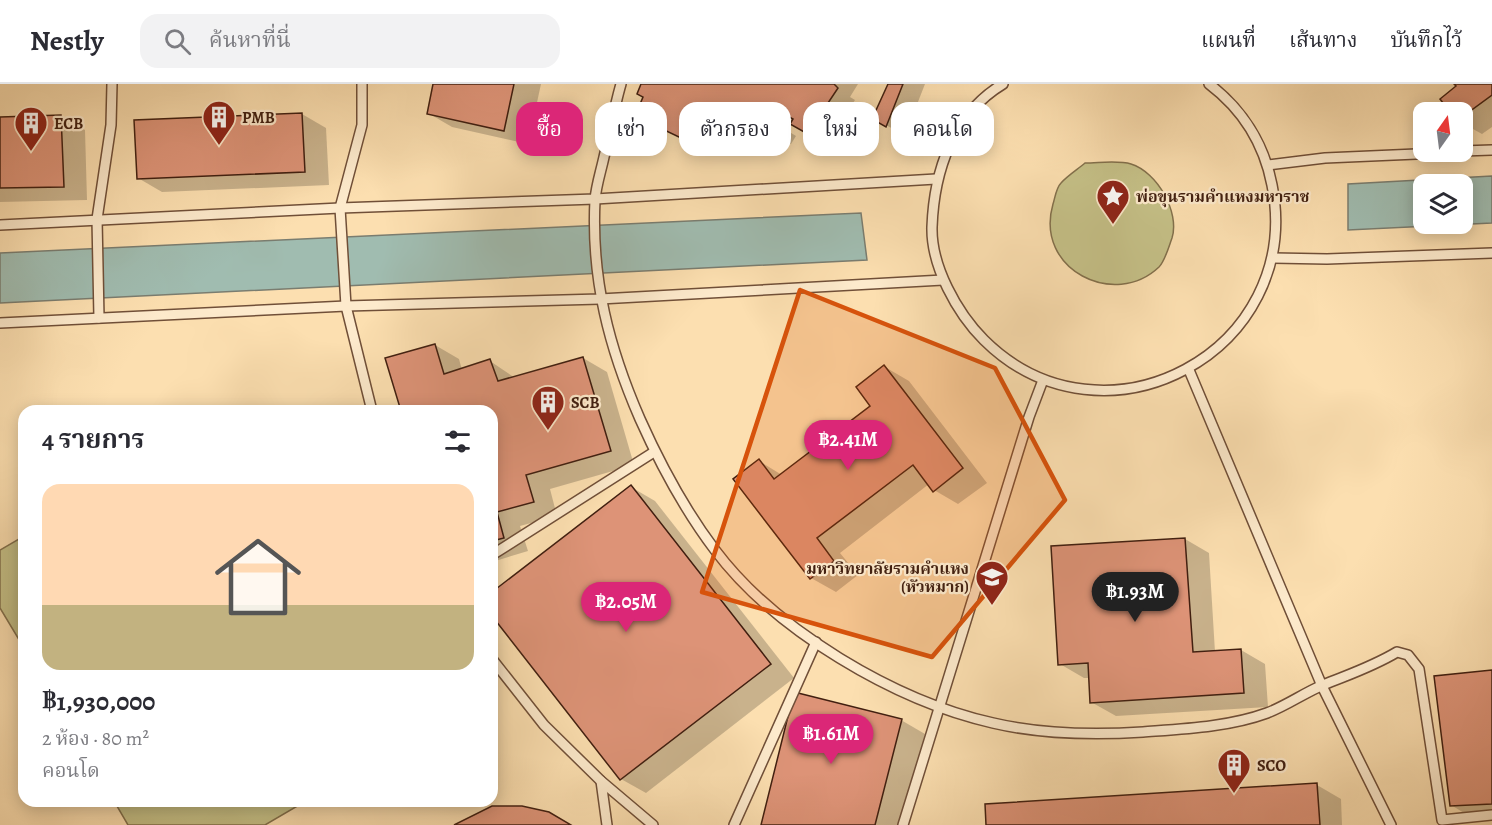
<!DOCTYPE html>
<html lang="th">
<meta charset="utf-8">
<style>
:root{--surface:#fff;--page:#f2f2f3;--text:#2b2b33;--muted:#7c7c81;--line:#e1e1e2;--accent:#db2777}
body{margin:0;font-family:Alegreya,"Noto Serif Thai",serif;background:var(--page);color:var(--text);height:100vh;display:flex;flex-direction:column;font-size:22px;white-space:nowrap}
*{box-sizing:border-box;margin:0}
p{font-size:20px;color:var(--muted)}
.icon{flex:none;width:33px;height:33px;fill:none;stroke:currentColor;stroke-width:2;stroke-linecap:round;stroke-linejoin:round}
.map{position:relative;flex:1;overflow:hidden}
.sheet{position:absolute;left:18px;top:321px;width:480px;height:402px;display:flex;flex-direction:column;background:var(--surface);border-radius:18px;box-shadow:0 3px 15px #0003}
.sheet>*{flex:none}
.hud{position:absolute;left:516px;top:18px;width:570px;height:54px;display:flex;gap:12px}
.needle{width:39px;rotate:14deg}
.fabs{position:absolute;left:1413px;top:18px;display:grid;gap:12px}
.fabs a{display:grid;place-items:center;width:60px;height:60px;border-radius:12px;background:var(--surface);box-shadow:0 3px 15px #0003;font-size:30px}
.price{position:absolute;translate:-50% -51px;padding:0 14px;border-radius:21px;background:var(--accent);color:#fff;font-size:20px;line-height:39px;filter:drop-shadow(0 2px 3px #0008)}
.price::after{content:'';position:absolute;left:50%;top:36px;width:18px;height:14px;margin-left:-9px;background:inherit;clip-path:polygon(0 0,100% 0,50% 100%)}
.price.active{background:#222;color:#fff}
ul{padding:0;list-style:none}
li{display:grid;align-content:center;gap:12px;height:318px;padding:0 24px}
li+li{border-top:2px solid var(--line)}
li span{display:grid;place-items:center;height:186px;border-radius:18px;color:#555}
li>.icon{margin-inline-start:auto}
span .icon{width:108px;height:108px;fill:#fffc;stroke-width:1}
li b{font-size:26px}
h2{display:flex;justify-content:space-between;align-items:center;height:72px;padding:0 24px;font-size:26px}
.chip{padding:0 21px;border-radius:18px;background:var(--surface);box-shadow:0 3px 15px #0003;font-size:21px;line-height:54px}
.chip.active{background:var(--accent);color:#fff}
header{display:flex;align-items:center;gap:36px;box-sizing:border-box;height:84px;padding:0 30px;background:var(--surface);border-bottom:2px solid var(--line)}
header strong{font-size:28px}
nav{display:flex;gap:33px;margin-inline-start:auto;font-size:21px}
.search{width:420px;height:54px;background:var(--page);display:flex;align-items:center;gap:15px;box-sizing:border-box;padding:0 21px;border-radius:18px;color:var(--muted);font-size:22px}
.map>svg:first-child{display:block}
</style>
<header>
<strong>Nestly</strong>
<div class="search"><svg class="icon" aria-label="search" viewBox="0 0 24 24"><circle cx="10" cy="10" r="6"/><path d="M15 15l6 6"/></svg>ค้นหาที่นี่</div>
<nav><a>แผนที่</a><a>เส้นทาง</a><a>บันทึกไว้</a></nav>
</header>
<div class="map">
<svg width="1492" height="741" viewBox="0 0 1492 741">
<rect width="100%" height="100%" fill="#fcdfb0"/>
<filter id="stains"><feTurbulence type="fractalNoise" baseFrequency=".00333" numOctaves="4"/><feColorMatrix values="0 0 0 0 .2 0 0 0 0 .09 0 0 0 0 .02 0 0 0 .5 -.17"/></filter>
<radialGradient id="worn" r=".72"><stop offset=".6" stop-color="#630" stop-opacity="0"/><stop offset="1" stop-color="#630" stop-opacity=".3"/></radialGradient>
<!-- green -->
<g fill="#c5c087" stroke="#83704c" stroke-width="1.5">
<path d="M1085,79C1099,79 1118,76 1131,80C1157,88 1180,128 1172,154C1169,162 1165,177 1159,183C1115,225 1034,186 1053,120C1055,114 1056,104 1061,99C1067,92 1078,85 1085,79Z"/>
<polygon points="24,452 24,564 0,524 0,466"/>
<polygon points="114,717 306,717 265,741 128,741"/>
</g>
<!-- water -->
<g fill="#a0bcb0" stroke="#7a7d70" stroke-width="1.5" fill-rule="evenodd">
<path d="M1492,92V139L1348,146V100ZM1424,100H1462V140H1424Z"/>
<polygon points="861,129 867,176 0,219 0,169"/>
</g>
<!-- shadow -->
<g fill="#0003">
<polygon points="435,0 541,0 528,60 452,43 428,29"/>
<polygon points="643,0 858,0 850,13 855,16 839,39 845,43 832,62 793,39 788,47 796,52 791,60 784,56 780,62 769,56 765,62 756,57 749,67 732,57 728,65 704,53 699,63 654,41"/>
<polygon points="890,0 925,0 905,51 874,35"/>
<polygon points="1456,0 1492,0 1492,43 1482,50 1462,39 1462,28 1452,28 1442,16 1458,3"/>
<polygon points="302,30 326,44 329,101 162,108 138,94"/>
<polygon points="61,32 85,46 87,116 0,118 0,34"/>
<polygon points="435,261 459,275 462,286 490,277 515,294 583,274 607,288 634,381 550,405 557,432 520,442 528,467 492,478 492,327 403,327"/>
<polygon points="885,283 909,297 987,399 958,420 934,406 929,400 840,469 858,491 836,508 811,494 735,395 759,377 782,391 872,322"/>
<polygon points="631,403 655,417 794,594 646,709 621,695 492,529 492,510"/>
<polygon points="1185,455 1209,469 1215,568 1241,566 1265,580 1268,623 1116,632 1091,618 1090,594 1084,594 1060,580"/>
<polygon points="1492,588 1492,731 1469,732 1451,721"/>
<polygon points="901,636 925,650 903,741 763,741"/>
<polygon points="1317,701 1341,715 1342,741 988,741"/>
</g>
<!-- building -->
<g fill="#dd9377" stroke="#411f10" stroke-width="1.5">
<polygon points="433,0 514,0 504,47 427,30"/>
<polygon points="641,0 834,0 838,4 822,28 828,31 813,53 790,40 793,35 777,26 771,35 779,40 772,51 765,47 761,53 750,47 747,54 738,47 731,58 719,51 726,40 721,36 709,56 686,44 681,54 635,32 643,13 637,10"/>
<polygon points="888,0 903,0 886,43 872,35"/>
<polygon points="1454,0 1492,0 1492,11 1462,33 1462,28 1450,28 1440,15 1456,2"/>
<polygon points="302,29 305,88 137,95 134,36"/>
<polygon points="61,31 64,103 0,104 0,33"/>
<polygon points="435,260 444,290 490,275 498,297 583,273 611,367 526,391 534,418 497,428 504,454 492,457 492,327 401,327 385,274"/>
<polygon points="884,281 963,384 933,408 913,381 817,454 834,477 810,495 733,395 759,375 774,395 870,322 856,303"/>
<polygon points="631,401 771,580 620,696 492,532 492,508"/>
<polygon points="1185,454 1193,568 1241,565 1244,609 1090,619 1088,579 1058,581 1051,462"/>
<polygon points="1492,586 1492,720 1450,722 1434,592"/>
<polygon points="794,608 902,635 875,741 761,741"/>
<polygon points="1317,699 1320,741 986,741 985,720"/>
<polygon points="492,722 522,722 549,728 571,741 454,741"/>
</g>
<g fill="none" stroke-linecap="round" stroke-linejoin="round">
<defs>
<g id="lane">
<polyline points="362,0 362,41 340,124 346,222 372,327"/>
<path d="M621,0C614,24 610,49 604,73C601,87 596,102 595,116C591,195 609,264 640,335C661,382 684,425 715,466C775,546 895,617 993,639C1040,650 1095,651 1143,648C1183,645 1229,643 1267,629C1286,622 1304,609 1323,601C1350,590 1372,583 1397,568L1408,571L1419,585L1442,736L1492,731"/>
<path d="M1003,0C953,30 934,87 932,143C931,182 957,229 984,256C1104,375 1305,267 1272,101C1264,60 1242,25 1209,0"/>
<polyline points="1462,67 1492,66"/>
<polyline points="1268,81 1325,74 1462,68"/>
<polyline points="0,141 340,124 595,115 936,95"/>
<polyline points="1273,174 1327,175 1492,169"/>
<polyline points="99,234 97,135 111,41 112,0"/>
<polyline points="0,239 346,222 600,215 943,196"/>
<polyline points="1189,286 1322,602 1391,741"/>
<polyline points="492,471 654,368"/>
<polyline points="492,575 544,641 601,697 653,741"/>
<polyline points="601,697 607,741"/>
<polyline points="734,741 816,558"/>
<polyline points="903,741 1029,333 1043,296"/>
</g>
</defs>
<!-- lane casing -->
<use href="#lane" stroke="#704f38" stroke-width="12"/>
<!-- lane -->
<use href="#lane" stroke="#fdeacc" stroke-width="9"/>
</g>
<!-- marked area -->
<path fill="#d7530c" fill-opacity="0.2" stroke="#d7530c" stroke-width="4.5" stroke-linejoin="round" d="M800,206L995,284L1065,416L932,573L702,508Z"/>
<!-- icons -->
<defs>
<symbol id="building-pin" viewBox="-11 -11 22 30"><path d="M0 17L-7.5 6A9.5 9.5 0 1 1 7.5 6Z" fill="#8f2418" stroke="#fdeacc"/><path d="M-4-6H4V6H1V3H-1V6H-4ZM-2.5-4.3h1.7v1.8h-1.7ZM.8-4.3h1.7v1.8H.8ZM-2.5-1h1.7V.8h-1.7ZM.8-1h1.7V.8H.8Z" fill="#fff"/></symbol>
<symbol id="sight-pin" viewBox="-11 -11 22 30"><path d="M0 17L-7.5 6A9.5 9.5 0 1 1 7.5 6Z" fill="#8f2418" stroke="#fdeacc"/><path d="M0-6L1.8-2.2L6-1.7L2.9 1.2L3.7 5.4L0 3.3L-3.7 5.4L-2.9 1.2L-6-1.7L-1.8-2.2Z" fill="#fff"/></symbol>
<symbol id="university-pin" viewBox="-11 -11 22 30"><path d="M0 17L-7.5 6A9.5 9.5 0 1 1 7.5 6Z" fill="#8f2418" stroke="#fdeacc"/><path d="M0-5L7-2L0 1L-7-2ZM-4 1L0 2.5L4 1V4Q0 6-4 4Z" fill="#fff"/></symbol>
</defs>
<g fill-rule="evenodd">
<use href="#building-pin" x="200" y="14" width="38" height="52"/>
<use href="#building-pin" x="12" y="20" width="38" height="52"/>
<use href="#sight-pin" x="1094" y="93" width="38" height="52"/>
<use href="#building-pin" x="529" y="299" width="38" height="52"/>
<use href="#university-pin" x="973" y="474" width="38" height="52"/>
<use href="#building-pin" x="1215" y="662" width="38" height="52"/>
</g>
<g text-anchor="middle" stroke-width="4.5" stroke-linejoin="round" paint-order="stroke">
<!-- poi labels -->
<g font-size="16" font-weight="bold" fill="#411f10" stroke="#fdeacc" text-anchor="start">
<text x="242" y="39">PMB</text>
<text x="54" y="45">ECB</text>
<text x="1136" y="118">พ่อขุนรามคำแหงมหาราช</text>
<text x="571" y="324">SCB</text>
<text x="969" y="490" text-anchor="end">มหาวิทยาลัยรามคำแหง<tspan x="969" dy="18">(หัวหมาก)</tspan></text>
<text x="1257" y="687">SCO</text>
</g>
</g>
<rect width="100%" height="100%" filter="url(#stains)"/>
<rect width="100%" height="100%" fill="url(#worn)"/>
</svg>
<div class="fabs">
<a><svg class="needle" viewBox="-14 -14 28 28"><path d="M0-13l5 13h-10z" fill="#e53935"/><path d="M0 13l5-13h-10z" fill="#7c7c81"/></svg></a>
<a><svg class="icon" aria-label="layers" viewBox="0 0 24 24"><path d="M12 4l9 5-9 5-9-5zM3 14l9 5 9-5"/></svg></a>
</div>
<b class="price" style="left:848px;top:387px">฿2.41M</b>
<b class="price active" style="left:1135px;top:539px">฿1.93M</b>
<b class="price" style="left:626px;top:549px">฿2.05M</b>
<b class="price" style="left:831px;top:681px">฿1.61M</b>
<div class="hud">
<a class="chip active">ซื้อ</a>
<a class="chip">เช่า</a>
<a class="chip">ตัวกรอง</a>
<a class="chip">ใหม่</a>
<a class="chip">คอนโด</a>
</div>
<section class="sheet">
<h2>4 รายการ<svg class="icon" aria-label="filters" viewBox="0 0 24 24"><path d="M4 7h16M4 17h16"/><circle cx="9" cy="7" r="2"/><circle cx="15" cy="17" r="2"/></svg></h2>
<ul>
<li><span style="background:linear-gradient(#ffd9b3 65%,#c2b280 0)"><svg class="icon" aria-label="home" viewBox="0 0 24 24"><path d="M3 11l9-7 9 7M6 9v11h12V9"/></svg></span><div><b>฿1,930,000</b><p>2 ห้อง · 80 m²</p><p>คอนโด</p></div></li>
</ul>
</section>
</div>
